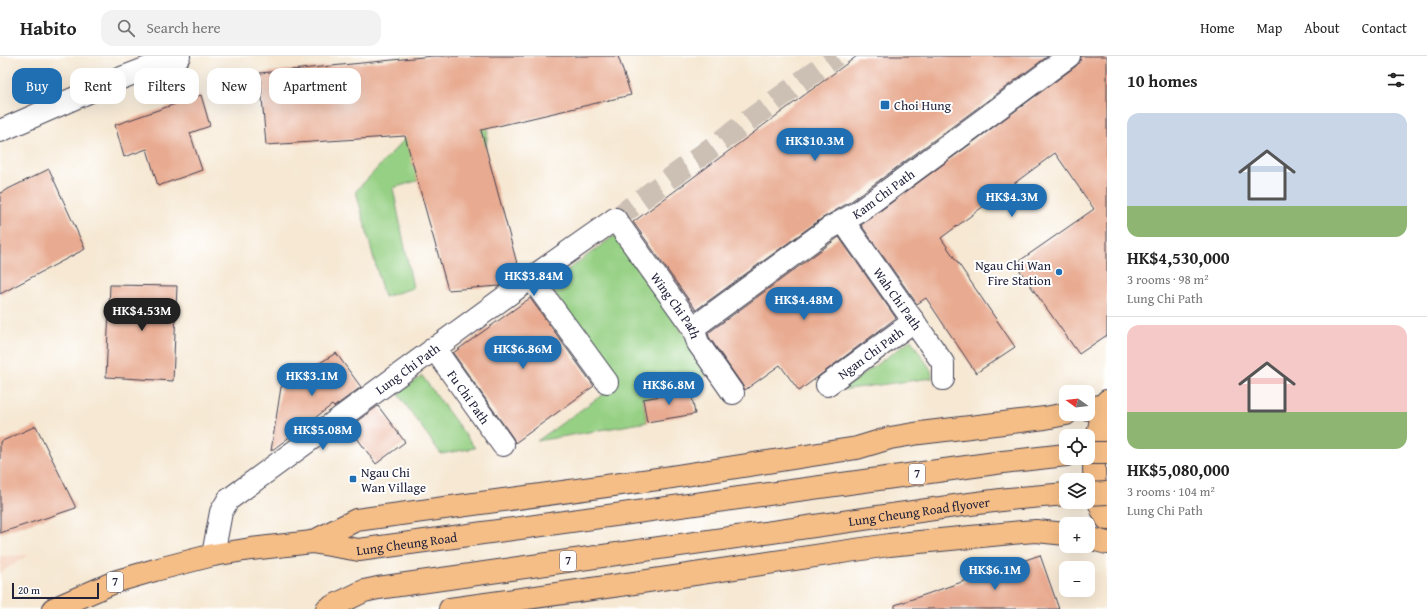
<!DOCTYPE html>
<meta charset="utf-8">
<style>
:root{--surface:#fff;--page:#f2f2f2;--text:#222;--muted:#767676;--line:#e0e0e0;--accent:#1f6fb2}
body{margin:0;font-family:"Gentium Book Plus",serif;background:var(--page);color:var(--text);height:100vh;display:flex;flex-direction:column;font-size:15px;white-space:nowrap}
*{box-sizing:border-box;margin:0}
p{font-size:13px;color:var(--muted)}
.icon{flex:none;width:22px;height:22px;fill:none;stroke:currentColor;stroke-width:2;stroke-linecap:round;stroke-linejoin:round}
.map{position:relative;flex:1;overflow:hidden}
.drawer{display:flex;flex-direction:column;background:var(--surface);width:320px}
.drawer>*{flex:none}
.guide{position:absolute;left:12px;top:12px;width:380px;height:36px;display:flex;gap:8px}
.needle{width:26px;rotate:285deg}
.buttons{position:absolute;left:1059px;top:329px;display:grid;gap:8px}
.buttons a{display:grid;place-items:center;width:36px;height:36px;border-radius:8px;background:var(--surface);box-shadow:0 4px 16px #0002;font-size:20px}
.scale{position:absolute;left:12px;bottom:10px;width:87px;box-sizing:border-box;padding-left:4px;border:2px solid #22223b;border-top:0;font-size:11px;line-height:14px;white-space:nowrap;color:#22223b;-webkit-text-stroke:3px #fff;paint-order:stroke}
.price{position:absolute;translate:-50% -34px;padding:0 9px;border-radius:14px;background:var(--accent);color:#fff;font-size:13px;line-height:26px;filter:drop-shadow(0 1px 2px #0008)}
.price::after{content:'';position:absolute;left:50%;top:24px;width:12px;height:9px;margin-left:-6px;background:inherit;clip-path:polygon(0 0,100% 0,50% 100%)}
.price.on{background:#222;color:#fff}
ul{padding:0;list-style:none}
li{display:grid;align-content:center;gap:8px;height:212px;padding:0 20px}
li+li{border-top:1px solid var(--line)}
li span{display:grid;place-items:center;height:124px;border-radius:12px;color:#555}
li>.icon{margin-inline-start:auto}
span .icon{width:72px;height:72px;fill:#fffc;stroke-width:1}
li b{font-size:17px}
h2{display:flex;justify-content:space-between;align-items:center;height:48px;padding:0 20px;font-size:17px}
.tag{padding:0 14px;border-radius:12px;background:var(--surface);box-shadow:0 4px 16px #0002;font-size:14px;line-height:36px}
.tag.on{background:var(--accent);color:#fff}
header{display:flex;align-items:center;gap:24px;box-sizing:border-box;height:56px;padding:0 20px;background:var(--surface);border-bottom:1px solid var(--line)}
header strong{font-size:19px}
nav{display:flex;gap:22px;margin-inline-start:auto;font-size:14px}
.search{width:280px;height:36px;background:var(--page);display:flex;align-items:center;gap:10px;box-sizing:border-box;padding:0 14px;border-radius:12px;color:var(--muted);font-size:15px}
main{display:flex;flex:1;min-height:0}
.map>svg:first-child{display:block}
</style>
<header>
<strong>Habito</strong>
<div class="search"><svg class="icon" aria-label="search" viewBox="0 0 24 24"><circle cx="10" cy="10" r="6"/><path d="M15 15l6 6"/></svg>Search here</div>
<nav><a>Home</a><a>Map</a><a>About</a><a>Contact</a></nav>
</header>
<main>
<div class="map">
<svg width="1107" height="553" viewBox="0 0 1107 553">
<rect width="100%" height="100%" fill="#fff"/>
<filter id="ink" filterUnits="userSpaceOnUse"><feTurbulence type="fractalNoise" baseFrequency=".025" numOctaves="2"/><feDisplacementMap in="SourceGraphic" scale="8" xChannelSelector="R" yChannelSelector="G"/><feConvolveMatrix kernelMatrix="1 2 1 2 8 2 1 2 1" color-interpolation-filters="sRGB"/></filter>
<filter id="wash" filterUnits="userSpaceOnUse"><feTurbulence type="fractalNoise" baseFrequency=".012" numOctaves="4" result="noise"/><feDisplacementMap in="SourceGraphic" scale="16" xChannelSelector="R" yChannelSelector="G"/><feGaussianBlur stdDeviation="0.9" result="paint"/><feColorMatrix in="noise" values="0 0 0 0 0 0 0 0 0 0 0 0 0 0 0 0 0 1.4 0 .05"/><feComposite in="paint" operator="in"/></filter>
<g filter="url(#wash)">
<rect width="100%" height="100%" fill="#f6e8d3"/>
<!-- built -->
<polygon fill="#f4d3c0" points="28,499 0,517 0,500"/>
<!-- green -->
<g fill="#96d084" stroke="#5c7960">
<polygon points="498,0 484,105 393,132 413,232 384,241 356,135 433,53"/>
<polygon points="614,180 710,315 691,335 643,343 647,366 537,385 619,327 548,228"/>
<polygon points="911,284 931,314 932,322 841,334"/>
<polygon points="422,320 475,392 441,398 398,338"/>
</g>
<g id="blocks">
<!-- building -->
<g fill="#e8aa90">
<polygon points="433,0 618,0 631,39 481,74 519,215 499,230 448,234 405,80 266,89 260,17"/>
<polygon points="857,0 1048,0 850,146 821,163 696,254 633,166"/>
<polygon points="1081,0 1107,0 1107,279 1079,298 1015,208 1094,153 1055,97 941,182 1015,291 976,317 926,242 917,248 861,169 1076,10 1080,5"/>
<polygon points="201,39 210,70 190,77 202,114 158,130 147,93 124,101 115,69"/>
<polygon points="49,113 85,193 0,238 0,137"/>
<polygon points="839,181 896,262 799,335 780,309 745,334 743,330 709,281 708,277"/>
<polygon points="110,229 177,230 173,325 106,321"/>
<polygon points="530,242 594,330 515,387 513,382 453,297"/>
<polygon points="336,297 361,331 334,351 332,349 271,395 281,331"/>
<polygon points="691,335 695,358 647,366 643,343"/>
<polygon points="378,350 405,386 376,408 349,371"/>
<polygon points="36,370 76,452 0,477 0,386"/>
<polygon points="1040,499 1059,553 895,553 895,549"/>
</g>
</g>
</g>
<g filter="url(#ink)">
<use href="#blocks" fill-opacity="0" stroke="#424052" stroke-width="1"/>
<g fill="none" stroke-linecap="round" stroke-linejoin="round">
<!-- pedestrian-tunnel -->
<polyline stroke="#ccc0b5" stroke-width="22" stroke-dasharray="22 11" stroke-linecap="butt" points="615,163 836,0"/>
<defs>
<g id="pedestrian">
<path id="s1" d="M615,163L693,272L698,287L733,337"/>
<path id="s2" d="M843,165L943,307V323"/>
<polyline points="531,222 607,326"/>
<path id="s3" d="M693,272L828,173L857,157L1069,0"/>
<path id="s4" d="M434,292L503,389"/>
<path id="s5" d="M827,329L914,265"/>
</g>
<g id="minor">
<polyline points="0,75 116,24 179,0"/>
<path id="s6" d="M213,499L221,456L228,444L531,222L615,163"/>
</g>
<path id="primary" d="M1107,345L1104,349C1096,386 1085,428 1107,463"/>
<g id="trunk">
<polyline points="1088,353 1104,349"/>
<polyline points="1088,482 1107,487"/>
<polyline points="312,486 356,464 665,422 857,392 890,382 920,377 1045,362 1066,358"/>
<path id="s7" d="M53,553L117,525L155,514L213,499L251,493L312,486L359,494L1003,406L1066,399"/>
<path id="s8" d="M327,553L364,535L378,532L962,449L1009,443L1066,438"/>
<polyline points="450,553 641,526 889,489 1022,476 1036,475 1066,478"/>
</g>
</defs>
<!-- pedestrian casing -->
<use href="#pedestrian" stroke="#424052" stroke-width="24"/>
<!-- minor casing -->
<use href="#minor" stroke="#424052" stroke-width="24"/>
<!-- primary casing -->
<use href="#primary" stroke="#424052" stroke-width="24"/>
<!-- trunk casing -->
<use href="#trunk" stroke="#424052" stroke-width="24"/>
<!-- pedestrian -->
<use href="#pedestrian" stroke="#fff" stroke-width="22"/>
<!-- minor -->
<use href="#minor" stroke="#fff" stroke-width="22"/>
<!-- primary -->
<use href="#primary" stroke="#f6be87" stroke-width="22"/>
<!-- trunk -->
<use href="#trunk" stroke="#f6be87" stroke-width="22"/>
<defs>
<g id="trunk-bridge">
<polyline points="1088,397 1107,397"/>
<polyline points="1088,438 1107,437"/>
</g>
</defs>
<!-- trunk-bridge casing -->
<use href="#trunk-bridge" stroke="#424052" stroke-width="24" stroke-linecap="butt"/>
<!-- trunk-bridge -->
<use href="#trunk-bridge" stroke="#f6be87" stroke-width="22"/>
</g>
</g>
<!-- markers -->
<g fill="#1f6fb2" stroke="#fff" stroke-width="1.5">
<rect x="880" y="44" width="10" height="10" rx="2"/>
<circle cx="1059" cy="216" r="4"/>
<rect x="349" y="419" width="8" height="8" rx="2"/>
</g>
<g text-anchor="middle" stroke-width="4" stroke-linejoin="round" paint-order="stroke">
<!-- shield labels -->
<g fill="#fff" stroke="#646476" stroke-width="1">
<rect x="909" y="408" width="16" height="20" rx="3"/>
<rect x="560" y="495" width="16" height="20" rx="3"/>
<rect x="107" y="516" width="16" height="20" rx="3"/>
</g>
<g font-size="12" font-weight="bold" fill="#22223b">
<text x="917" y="422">7</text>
<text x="568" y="509">7</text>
<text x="115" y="530">7</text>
</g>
<!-- poi labels -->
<g font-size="13" fill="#22223b" stroke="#fff" text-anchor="start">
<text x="894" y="54">Choi Hung</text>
<text x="1051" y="214" text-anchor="end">Ngau Chi Wan<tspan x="1051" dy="15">Fire Station</tspan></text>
<text x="361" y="421">Ngau Chi<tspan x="361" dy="15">Wan Village</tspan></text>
</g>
<!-- street labels -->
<g font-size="13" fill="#22223b" stroke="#fff">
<text dy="5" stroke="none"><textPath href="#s3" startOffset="233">Kam Chi Path</textPath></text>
<text dy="5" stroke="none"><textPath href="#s2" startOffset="95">Wah Chi Path</textPath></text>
<text dy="5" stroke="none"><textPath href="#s1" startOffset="106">Wing Chi Path</textPath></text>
<text dy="5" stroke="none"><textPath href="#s5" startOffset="54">Ngan Chi Path</textPath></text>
<text dy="5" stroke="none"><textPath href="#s6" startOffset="280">Lung Chi Path</textPath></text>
<text dy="5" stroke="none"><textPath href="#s4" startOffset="60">Fu Chi Path</textPath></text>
<text dy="5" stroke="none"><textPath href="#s8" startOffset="602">Lung Cheung Road flyover</textPath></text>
<text dy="5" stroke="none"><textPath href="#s7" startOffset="365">Lung Cheung Road</textPath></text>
</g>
</g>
</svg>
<div class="buttons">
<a><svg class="needle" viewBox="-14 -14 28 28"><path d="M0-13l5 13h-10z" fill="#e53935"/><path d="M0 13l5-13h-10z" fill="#767676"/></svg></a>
<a><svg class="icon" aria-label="locate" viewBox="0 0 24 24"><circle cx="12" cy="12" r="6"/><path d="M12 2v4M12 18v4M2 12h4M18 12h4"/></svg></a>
<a><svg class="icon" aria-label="layers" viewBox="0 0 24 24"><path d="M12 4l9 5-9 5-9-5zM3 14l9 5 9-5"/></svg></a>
<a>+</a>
<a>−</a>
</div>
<div class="scale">20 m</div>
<b class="price" style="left:815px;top:106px">HK$10.3M</b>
<b class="price" style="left:1012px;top:162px">HK$4.3M</b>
<b class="price" style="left:534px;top:241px">HK$3.84M</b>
<b class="price" style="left:804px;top:265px">HK$4.48M</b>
<b class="price on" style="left:142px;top:276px">HK$4.53M</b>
<b class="price" style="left:523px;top:314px">HK$6.86M</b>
<b class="price" style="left:312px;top:341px">HK$3.1M</b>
<b class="price" style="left:669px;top:350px">HK$6.8M</b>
<b class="price" style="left:323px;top:395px">HK$5.08M</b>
<b class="price" style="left:995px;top:535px">HK$6.1M</b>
<div class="guide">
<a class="tag on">Buy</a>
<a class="tag">Rent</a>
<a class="tag">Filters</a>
<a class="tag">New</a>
<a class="tag">Apartment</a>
</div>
</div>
<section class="drawer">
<h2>10 homes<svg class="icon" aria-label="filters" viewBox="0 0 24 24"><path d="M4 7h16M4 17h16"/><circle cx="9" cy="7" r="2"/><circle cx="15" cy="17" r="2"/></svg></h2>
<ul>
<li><span style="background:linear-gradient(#c9d6e8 75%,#8fb573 0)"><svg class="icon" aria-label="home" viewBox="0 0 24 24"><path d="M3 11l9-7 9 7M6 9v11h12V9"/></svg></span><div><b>HK$4,530,000</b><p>3 rooms · 98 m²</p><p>Lung Chi Path</p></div></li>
<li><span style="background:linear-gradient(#f6c9c9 70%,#8fb573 0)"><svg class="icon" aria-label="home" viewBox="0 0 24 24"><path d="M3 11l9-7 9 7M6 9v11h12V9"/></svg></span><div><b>HK$5,080,000</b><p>3 rooms · 104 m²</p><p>Lung Chi Path</p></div></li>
</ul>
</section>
</main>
